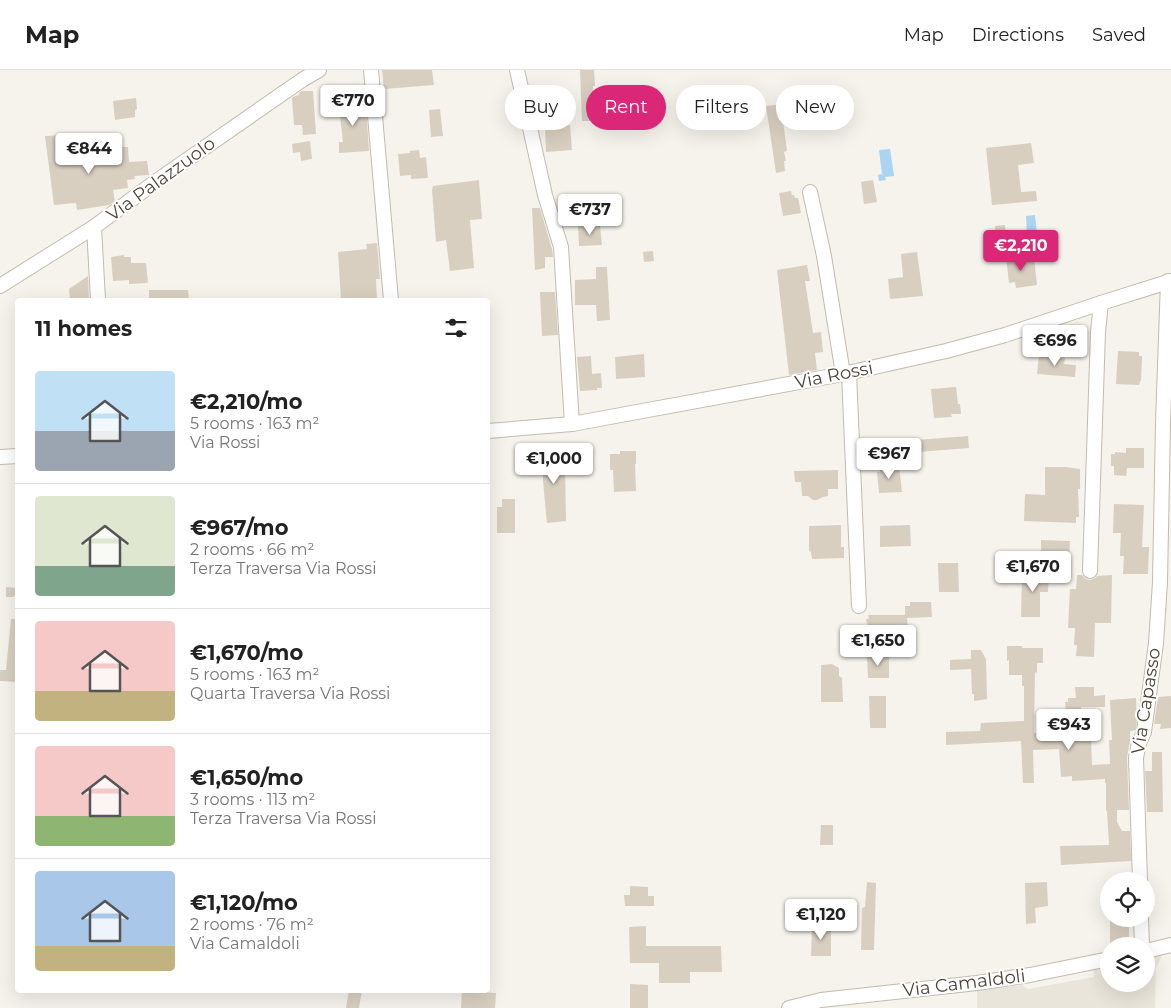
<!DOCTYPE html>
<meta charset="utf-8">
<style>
:root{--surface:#fff;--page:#f6f6f6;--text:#222;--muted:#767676;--line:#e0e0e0;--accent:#db2777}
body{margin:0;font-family:Montserrat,sans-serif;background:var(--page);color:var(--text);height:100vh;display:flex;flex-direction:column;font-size:19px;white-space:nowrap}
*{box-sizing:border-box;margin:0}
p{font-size:16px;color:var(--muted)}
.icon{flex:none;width:28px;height:28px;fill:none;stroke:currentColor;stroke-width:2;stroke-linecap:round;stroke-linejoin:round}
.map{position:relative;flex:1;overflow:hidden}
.drawer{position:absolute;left:15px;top:228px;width:475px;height:695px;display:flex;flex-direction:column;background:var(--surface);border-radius:5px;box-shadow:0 5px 20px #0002}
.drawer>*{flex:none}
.top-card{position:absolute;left:505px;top:15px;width:475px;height:45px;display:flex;gap:10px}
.tools{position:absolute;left:1100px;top:802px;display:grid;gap:10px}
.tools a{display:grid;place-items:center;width:55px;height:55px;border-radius:50%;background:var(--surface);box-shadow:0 5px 20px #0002;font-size:25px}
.price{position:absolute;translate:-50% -42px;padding:0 11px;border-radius:5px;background:#fff;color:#222;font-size:16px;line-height:32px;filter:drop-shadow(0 1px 2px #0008)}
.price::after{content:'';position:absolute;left:50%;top:30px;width:15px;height:11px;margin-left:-8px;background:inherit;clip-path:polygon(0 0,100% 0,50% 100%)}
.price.on{background:var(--accent);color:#fff}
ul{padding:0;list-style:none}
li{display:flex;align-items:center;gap:15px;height:125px;padding:0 20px}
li+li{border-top:1px solid var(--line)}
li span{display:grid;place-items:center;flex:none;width:140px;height:100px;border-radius:5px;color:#555}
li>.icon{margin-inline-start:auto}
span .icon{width:60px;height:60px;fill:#fffc;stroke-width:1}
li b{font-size:21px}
h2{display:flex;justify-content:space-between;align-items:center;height:60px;padding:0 20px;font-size:21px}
.tag{padding:0 18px;border-radius:22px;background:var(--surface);box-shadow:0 5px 20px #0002;font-size:18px;line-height:45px}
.tag.on{background:var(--accent);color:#fff}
header{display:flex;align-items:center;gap:30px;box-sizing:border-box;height:70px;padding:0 25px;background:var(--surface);border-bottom:1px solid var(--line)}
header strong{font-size:24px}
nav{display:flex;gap:28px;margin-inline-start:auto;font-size:18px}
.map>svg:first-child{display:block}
</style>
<header>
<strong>Map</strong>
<nav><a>Map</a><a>Directions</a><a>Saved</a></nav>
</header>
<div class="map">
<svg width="1171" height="938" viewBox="0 0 1171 938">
<rect width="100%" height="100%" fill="#f6f3ec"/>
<!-- residential -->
<polygon fill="#eae5da" points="1162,885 1156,898 1155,938 977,938 977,921 1022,915 1028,919 1094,907 1094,898 1109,895 1109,914 1146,914 1146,888"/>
<!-- water -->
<g fill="#a9d4f2">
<polygon points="890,79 894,106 885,107 886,110 879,111 878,105 882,104 879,80"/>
<polygon points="1035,145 1037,164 1027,165 1026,146"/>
</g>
<!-- building -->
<g fill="#d8cfc1">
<polygon points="382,0 432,0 434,15 384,19"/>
<polygon points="580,0 594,0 595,16 593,16 594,48 593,48 593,51 582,51"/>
<polygon points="722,19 725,39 693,42 693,41 691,41 690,21"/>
<polygon points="301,21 313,21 316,64 303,65 302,55 294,55 292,28 295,26 299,25 299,23"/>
<polygon points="136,28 137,39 135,40 135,47 115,50 113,31"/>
<polygon points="362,29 363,39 366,39 369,81 339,83 339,72 343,72 340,46 336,46 335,33 350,32 349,30"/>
<polygon points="792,33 794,50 783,51 787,81 784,82 786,91 784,91 785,101 776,103 766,36"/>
<polygon points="440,39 443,66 431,67 429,40"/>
<polygon points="570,55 572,80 546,82 545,56"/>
<polygon points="68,65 70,88 81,87 82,97 110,94 108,70 117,70 118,77 128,77 129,92 147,91 149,105 134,106 135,109 127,110 128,118 113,120 115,131 109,135 77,140 76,133 54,135 45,66"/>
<polygon points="310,71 312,89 301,91 300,82 293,83 292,74"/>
<polygon points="1031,73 1034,93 1018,95 1021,122 1036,121 1037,131 992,135 986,78"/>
<polygon points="419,80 420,88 426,87 428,108 411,109 411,105 400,106 398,84 410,83 410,81"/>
<polygon points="479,110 482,149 470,150 474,198 450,201 446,170 436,172 432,120 433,116"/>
<polygon points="873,110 877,132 864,134 861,112"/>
<polygon points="791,121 792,125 794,125 795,128 798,128 801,143 783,146 779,123"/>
<polygon points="532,138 540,138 552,179 553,187 545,187 545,198 535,200"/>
<polygon points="600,155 602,175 579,176 578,156"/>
<polygon points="1005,155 1006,172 996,173 995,156"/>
<polygon points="377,173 380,209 376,209 377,230 341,230 338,182 367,179 366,174"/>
<polygon points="653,181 654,191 644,192 643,182"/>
<polygon points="917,182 923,226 890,229 888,209 903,207 901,184"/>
<polygon points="124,185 124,187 131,187 131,193 146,193 148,213 129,214 129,210 113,211 111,187"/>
<polygon points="1019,185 1020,190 1034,188 1037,215 1016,218 1015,212 1009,213 1006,187"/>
<polygon points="807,195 810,211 805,211 813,263 821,262 823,282 815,283 817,300 789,305 777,200"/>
<polygon points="596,197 607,197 610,250 597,251 596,235 575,235 575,210 596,209"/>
<polygon points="88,206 89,230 70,230 69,219"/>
<polygon points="149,220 188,220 189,230 149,230"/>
<polygon points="540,222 555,222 558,265 542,266"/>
<polygon points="1118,281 1139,282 1139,286 1142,286 1141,311 1140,311 1139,315 1116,314"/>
<polygon points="644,284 645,307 616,309 615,287"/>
<polygon points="1039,285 1052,286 1052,288 1065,288 1064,294 1076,295 1075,307 1037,304"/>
<polygon points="591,286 592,304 601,303 602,318 597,318 597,320 580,321 577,287"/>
<polygon points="956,317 958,334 960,334 961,344 951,344 952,347 934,348 931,319"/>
<polygon points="968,366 969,378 918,382 916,370"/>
<polygon points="543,378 553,378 552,380 562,380 562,393 565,393 566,451 547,453 543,411"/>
<polygon points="1126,378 1144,378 1144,398 1127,398 1126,406 1114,405 1114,396 1111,396 1111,384 1115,384 1115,382 1126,383"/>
<polygon points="620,381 636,381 636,394 635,394 636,421 614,422 613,400 610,400 610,384 620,384"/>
<polygon points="899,396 902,422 879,423 877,402 880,402 879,397"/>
<polygon points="1045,397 1066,397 1080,399 1080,419 1078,419 1079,447 1076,447 1076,453 1024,451 1025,424 1045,425"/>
<polygon points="838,400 838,419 828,419 828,426 823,427 817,430 813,430 808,426 802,426 801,412 795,412 794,401"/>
<polygon points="502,429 515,429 515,463 497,463 497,437 502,437"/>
<polygon points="1114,434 1144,435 1142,477 1149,477 1148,504 1123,504 1124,486 1120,486 1121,463 1113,463"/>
<polygon points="841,455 841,477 844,477 844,488 812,489 811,482 809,481 809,456"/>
<polygon points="910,455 911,476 880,477 880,456"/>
<polygon points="1041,470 1070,471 1069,494 1041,493"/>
<polygon points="938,493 958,493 959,522 939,522"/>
<polygon points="1022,503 1049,504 1048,522 1040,522 1040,547 1021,547"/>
<polygon points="1077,505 1082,505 1086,509 1090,510 1095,508 1097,506 1112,505 1111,553 1095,553 1094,587 1076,586 1077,575 1074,575 1075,558 1068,558 1070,519 1076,519"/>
<polygon points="6,517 16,518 16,524 13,527 6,527"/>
<polygon points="910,532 931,532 932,547 907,548 908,560 869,561 866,549 869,549 868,545 905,545 905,536 910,536"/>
<polygon points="11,549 18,549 18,612 0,611 0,600 6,600"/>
<polygon points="1007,576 1022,576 1022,578 1043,578 1043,593 1037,593 1037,603 1035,602 1034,663 1056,664 1056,641 1066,641 1065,632 1068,632 1068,628 1076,628 1075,617 1094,617 1094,626 1105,625 1105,637 1081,637 1082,668 1091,668 1092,695 1110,694 1109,670 1112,670 1110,630 1136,628 1137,650 1136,660 1130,661 1130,671 1127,688 1129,740 1117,740 1117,752 1122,761 1130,761 1131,791 1061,795 1060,776 1109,775 1107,741 1106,741 1106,713 1105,713 1105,709 1072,711 1072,706 1061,707 1059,679 1033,680 1034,713 1023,713 1021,671 946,675 946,662 980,661 981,653 1024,651 1024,616 1022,616 1022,605 1009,605 1009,590 1007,591"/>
<polygon points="971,580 981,580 986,589 987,629 974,631 974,624 972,624 971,599 950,600 950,590 971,589"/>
<polygon points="867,586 889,586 889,608 868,608"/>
<polygon points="832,594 839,598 839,606 842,608 843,632 821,632 821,595"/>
<polygon points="869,626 886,626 886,658 870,658"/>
<polygon points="1171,626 1171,658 1160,659 1161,654 1154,654 1158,627"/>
<polygon points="1152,682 1162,682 1163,742 1147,742 1145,701 1152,701"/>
<polygon points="821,755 833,755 833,775 820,775"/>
<polygon points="867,812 876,813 874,880 861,880 862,838 865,837"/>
<polygon points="1047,812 1048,836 1035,838 1036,853 1026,854 1025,813"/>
<polygon points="630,816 648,817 648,826 654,826 654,836 625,836 624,825 630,825"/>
<polygon points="1110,849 1129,849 1129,872 1122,872 1122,876 1110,876"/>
<polygon points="812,855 831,855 831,886 811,886"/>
<polygon points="646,856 646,876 721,876 722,902 690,902 690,913 659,913 659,893 630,893 629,857"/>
<polygon points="630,914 648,915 648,938 630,938"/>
<polygon points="349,920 362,920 359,938 346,938"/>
<polygon points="462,920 476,920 476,922 496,923 495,938 461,938"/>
</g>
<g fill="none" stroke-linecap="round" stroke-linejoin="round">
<defs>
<g id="minor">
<polyline points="371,0 391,230"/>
<polyline points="517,0 545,125 561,177 572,354"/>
<polyline points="810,122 824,186 843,304"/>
<polyline points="94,157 98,230"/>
<polyline points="0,216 94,157 158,110 302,10 319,0"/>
<polyline points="849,303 859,536"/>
<polyline points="488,361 572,354 843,304 946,281 1005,265 1101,233 1171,211"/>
<polyline points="0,387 18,386"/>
<polyline points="1090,501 1098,262 1101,233"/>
<polyline points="1140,811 1136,688 1139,673 1144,662 1156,573 1160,512 1163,353 1168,211"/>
<polyline points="1141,849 1142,876"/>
<polyline points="1146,881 1171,875"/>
<polyline points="789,938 821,930 977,913 1030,905 1109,889"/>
</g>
</defs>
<!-- minor casing -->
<use href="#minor" stroke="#c2bbae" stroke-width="16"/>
<!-- minor -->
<use href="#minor" stroke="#fff" stroke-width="14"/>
</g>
<g text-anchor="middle" stroke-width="4" stroke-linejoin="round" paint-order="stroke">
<!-- street labels -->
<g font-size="18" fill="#4b4439" stroke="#fff">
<text transform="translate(161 109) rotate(-36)" y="6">Via Palazzuolo</text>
<text transform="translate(834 305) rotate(-11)" y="6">Via Rossi</text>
<text transform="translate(1146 631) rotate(-81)" y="6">Via Capasso</text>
<text transform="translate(964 913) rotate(-7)" y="6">Via Camaldoli</text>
</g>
</g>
</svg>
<div class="tools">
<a><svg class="icon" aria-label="locate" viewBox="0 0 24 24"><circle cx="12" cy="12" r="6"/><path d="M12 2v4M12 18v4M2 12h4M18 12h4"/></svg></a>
<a><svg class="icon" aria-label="layers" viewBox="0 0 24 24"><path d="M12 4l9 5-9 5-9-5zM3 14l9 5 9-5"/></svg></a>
</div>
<b class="price" style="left:353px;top:57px">€770</b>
<b class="price" style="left:89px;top:105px">€844</b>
<b class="price" style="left:590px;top:166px">€737</b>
<b class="price on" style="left:1021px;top:202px">€2,210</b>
<b class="price" style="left:1055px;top:297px">€696</b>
<b class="price" style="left:889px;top:410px">€967</b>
<b class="price" style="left:554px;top:415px">€1,000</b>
<b class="price" style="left:1033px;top:523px">€1,670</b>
<b class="price" style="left:878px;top:597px">€1,650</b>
<b class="price" style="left:1069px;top:681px">€943</b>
<b class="price" style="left:821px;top:871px">€1,120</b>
<div class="top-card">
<a class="tag">Buy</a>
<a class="tag on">Rent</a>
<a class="tag">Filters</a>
<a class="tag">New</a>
</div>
<section class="drawer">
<h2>11 homes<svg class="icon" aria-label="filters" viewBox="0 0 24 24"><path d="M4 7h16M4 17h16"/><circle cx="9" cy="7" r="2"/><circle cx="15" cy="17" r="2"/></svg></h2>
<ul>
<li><span style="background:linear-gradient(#bfe0f5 60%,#9aa5b1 0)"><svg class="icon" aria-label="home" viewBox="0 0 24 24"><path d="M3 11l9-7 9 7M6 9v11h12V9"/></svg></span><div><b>€2,210/mo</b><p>5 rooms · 163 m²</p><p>Via Rossi</p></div></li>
<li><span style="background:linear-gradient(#dfe7d0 70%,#7fa58c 0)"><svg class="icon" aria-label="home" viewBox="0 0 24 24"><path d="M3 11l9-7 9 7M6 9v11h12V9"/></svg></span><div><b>€967/mo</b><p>2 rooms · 66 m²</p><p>Terza Traversa Via Rossi</p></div></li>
<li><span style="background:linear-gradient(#f6c9c9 70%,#c2b280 0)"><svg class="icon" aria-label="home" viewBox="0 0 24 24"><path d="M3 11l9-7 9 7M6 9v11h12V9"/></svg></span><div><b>€1,670/mo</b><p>5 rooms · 163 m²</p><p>Quarta Traversa Via Rossi</p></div></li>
<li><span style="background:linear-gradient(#f6c9c9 70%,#8fb573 0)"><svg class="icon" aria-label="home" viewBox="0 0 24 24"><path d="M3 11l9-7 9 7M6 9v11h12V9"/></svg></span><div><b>€1,650/mo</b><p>3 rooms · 113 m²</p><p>Terza Traversa Via Rossi</p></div></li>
<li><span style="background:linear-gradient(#a9c7e8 75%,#c2b280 0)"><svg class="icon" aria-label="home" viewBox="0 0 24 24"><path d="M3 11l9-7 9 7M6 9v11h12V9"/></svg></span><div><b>€1,120/mo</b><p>2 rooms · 76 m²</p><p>Via Camaldoli</p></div></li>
</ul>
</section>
</div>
